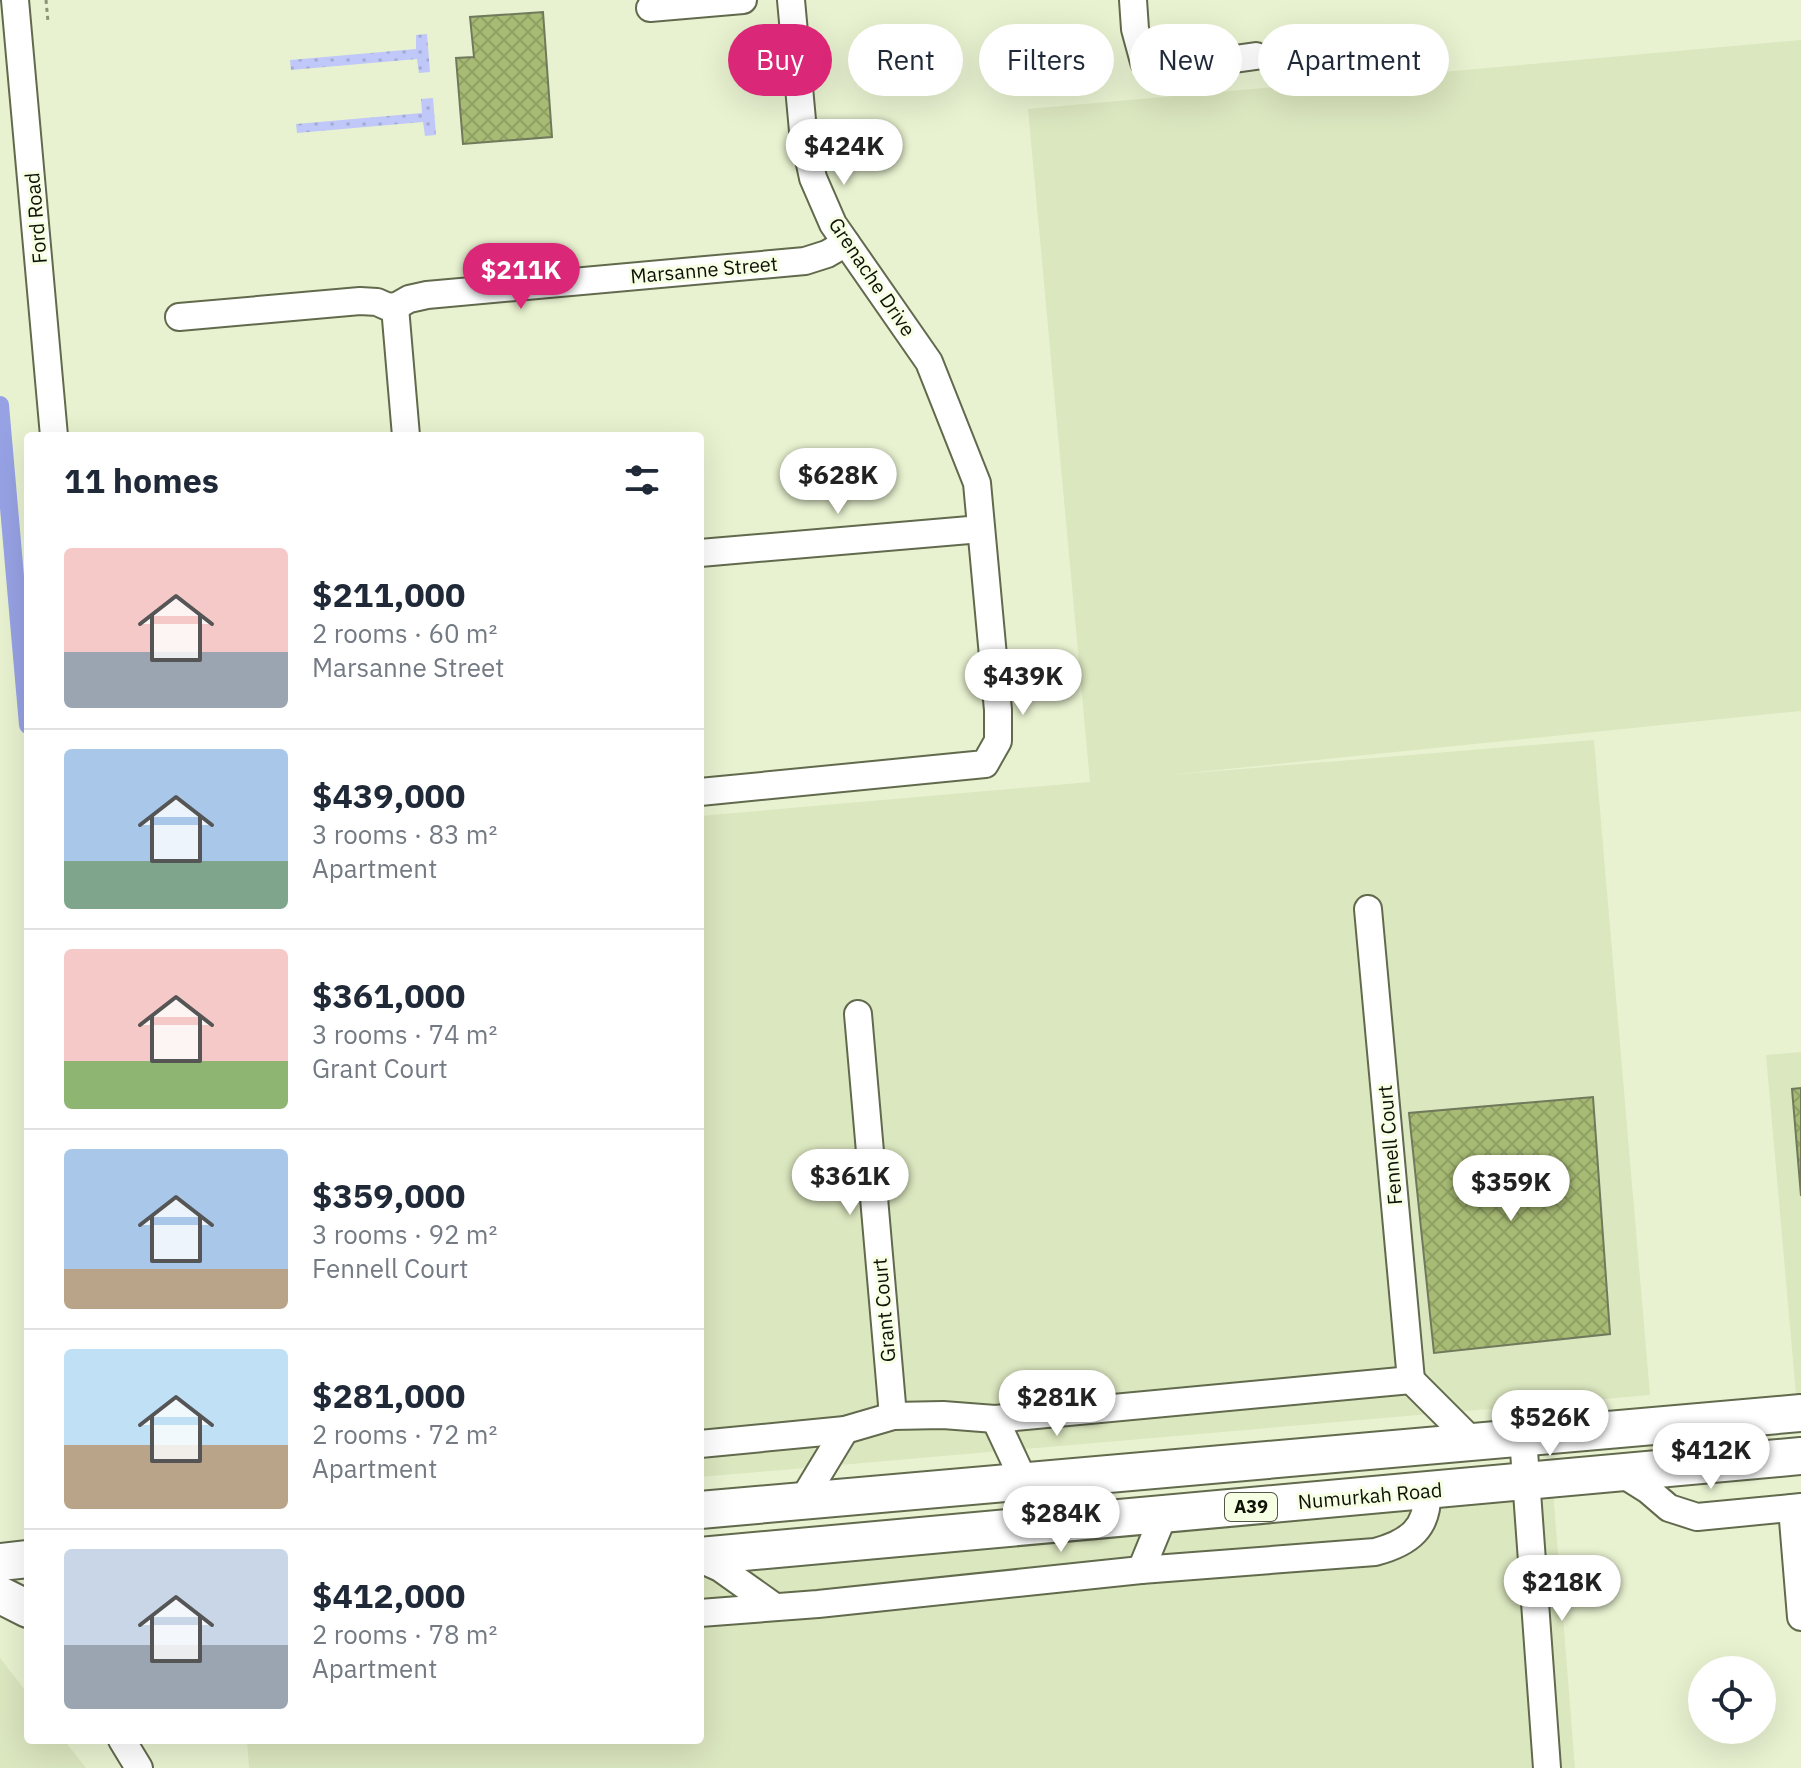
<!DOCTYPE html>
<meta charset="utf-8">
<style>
:root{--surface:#fff;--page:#f2f2f3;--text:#1f2937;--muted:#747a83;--line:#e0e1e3;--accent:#db2777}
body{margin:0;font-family:"IBM Plex Sans",sans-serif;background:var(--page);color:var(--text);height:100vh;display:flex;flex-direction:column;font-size:30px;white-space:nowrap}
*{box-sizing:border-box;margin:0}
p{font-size:26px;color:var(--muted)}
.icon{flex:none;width:44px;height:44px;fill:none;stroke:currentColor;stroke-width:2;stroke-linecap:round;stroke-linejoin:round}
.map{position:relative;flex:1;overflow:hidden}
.drawer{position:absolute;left:24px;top:432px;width:680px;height:1312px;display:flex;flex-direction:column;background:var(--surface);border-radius:8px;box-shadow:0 8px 32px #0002}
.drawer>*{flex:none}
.top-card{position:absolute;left:728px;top:24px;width:760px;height:72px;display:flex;gap:16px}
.fabs{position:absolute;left:1688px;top:1656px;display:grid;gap:16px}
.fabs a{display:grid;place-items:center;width:88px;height:88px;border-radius:50%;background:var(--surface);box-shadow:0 8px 32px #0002;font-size:40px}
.price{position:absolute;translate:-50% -68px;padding:0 18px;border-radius:28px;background:#fff;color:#222;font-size:26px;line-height:52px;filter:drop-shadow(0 2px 4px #0008)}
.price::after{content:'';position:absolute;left:50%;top:48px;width:24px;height:18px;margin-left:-12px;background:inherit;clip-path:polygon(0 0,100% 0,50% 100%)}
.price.on{background:var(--accent);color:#fff}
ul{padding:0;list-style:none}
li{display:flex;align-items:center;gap:24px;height:200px;padding:0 40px}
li+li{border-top:2px solid var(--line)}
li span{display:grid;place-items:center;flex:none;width:224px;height:160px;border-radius:8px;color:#555}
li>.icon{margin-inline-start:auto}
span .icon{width:96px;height:96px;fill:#fffc;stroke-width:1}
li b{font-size:34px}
h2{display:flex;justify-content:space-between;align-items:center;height:96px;padding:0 40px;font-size:34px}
.tag{padding:0 28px;border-radius:36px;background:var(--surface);box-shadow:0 8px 32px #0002;font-size:28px;line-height:72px}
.tag.on{background:var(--accent);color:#fff}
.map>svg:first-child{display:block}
</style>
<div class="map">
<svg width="1801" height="1768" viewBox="0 0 1801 1768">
<defs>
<pattern id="grass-dots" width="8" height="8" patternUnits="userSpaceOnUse" patternTransform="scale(2)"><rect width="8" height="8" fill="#bfc8f9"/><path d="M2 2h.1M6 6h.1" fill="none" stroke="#a3abd4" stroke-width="1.8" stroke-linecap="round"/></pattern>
<pattern id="building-cross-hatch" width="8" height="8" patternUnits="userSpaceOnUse" patternTransform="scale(2)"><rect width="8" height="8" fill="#a7bb74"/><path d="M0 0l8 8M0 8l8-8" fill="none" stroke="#8fa063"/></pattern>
</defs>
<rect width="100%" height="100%" fill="#e8f2d0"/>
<!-- built -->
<g fill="#dbe7bf">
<polygon points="1801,40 1801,711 1168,775 1594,740 1650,1395 700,1477 700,816 1090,782 1028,109"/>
<polygon points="1801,1052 1801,1394 1796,1394 1766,1055"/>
<polygon points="1553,1491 1575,1768 249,1768 247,1740 700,1740 700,1559"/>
<polygon points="0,1658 28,1694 28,1740 64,1740 86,1768 0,1768"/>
</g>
<!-- grass -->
<g fill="url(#grass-dots)">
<polygon points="427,34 430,72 419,73 417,59 291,70 290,60 416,49 416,35"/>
<polygon points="433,98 436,135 425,136 423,122 297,133 296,124 422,113 421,99"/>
</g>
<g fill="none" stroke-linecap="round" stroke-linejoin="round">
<!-- canal -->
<polyline stroke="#97a2e5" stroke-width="18" points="0,405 28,725"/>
</g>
<!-- building -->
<g fill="url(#building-cross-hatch)" stroke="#70795b" stroke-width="2">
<polygon points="543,12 552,137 463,144 456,58 474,57 470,17"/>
<polygon points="1801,1088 1801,1196 1792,1089"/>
<polygon points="1593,1097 1610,1334 1434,1353 1409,1113"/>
</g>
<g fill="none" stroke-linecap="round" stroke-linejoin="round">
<defs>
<g id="minor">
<polyline points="15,0 54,436"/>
<polyline points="1133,0 1135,29 1144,62 1178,67 1256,56"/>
<polyline points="650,8 743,0"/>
<polyline points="395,307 406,436"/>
<polyline points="179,317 360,301 377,302 386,306 395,307 409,299 427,295 805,261 827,254 846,243"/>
<polyline points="700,553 981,529"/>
<polyline points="700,792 985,764 998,741 998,710 977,483 929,362 833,224 813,178 803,131 791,0"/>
<polyline points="1368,909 1411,1380"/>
<polyline points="858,1014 893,1416"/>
<polyline points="1411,1380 1472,1441"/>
<polyline points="995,1419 1024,1481"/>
<polyline points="1523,1437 1547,1768"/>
<polyline points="700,1444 845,1430 893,1416 943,1415 995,1419 1411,1380"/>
<polyline points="1621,1473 1648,1490 1669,1508 1697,1517 1801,1507"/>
<polyline points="802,1501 845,1430"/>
<polyline points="1792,1508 1801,1617"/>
<polyline points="700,1559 720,1568 775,1607"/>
<polyline points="1141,1570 1164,1514"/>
<path d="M700,1613L818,1604L1141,1570L1375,1552C1409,1543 1429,1528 1427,1491"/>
<polyline points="122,1740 139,1768"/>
</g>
<g id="highway">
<polyline points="700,1510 1801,1413"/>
<polyline points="700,1556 1801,1456"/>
<polyline points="0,1562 28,1559"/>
<polyline points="0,1595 28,1609"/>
</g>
</defs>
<!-- minor casing -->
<use href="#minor" stroke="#616a4d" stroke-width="30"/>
<!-- highway casing -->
<use href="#highway" stroke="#616a4d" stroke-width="40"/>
<!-- path -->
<polyline stroke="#8b927a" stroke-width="3" stroke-dasharray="4 4" stroke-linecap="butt" points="46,0 48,22"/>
<!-- minor -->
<use href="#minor" stroke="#fff" stroke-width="26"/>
<!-- highway -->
<use href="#highway" stroke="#fff" stroke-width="36"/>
</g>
<g text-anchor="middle" stroke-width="6" stroke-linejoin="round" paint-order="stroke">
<!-- shield labels -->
<rect fill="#f6fee3" stroke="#545848" stroke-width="2" x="1225" y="1493" width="52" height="28" rx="6"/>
<g font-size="18" font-weight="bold" fill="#0e1106">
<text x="1251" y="1513">A39</text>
</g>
<!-- street labels -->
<g font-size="20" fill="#0e1106" stroke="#f6fee3">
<text transform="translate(36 218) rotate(-95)" y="7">Ford Road</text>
<text transform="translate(704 270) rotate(-5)" y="7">Marsanne Street</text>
<text transform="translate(872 277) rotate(56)" y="7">Grenache Drive</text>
<text transform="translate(1390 1145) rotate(-95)" y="7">Fennell Court</text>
<text transform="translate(884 1310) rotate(-95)" y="7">Grant Court</text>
<text transform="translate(1370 1496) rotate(-5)" y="7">Numurkah Road</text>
</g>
</g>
</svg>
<div class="fabs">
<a><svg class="icon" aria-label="locate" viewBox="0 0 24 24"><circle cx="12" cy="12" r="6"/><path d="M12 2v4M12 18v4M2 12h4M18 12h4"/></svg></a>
</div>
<b class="price" style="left:844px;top:187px">$424K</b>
<b class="price on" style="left:521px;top:311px">$211K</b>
<b class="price" style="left:838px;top:516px">$628K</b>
<b class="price" style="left:1023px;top:717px">$439K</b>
<b class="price" style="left:850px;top:1217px">$361K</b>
<b class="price" style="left:1511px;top:1223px">$359K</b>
<b class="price" style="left:1057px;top:1438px">$281K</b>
<b class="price" style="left:1550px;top:1458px">$526K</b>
<b class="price" style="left:1711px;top:1491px">$412K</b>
<b class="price" style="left:1061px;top:1554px">$284K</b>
<b class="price" style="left:1562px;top:1623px">$218K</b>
<div class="top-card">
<a class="tag on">Buy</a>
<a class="tag">Rent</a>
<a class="tag">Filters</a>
<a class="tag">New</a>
<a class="tag">Apartment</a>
</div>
<section class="drawer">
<h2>11 homes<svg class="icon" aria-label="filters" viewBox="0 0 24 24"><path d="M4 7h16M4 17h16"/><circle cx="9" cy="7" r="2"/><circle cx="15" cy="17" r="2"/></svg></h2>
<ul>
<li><span style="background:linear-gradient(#f6c9c9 65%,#9aa5b1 0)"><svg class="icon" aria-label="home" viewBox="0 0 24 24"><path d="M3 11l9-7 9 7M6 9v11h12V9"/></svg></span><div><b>$211,000</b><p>2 rooms · 60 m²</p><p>Marsanne Street</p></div></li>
<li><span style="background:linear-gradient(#a9c7e8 70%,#7fa58c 0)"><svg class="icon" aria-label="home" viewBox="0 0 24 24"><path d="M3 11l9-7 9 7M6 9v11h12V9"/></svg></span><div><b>$439,000</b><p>3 rooms · 83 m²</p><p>Apartment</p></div></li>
<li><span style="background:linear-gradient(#f6c9c9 70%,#8fb573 0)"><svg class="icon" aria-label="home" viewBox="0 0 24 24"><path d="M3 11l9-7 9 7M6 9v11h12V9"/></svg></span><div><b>$361,000</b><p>3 rooms · 74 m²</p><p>Grant Court</p></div></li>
<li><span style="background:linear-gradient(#a9c7e8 75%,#b9a48a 0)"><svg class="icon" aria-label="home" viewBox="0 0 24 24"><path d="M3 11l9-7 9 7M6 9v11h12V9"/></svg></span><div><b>$359,000</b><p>3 rooms · 92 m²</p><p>Fennell Court</p></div></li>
<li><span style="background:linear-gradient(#bfe0f5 60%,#b9a48a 0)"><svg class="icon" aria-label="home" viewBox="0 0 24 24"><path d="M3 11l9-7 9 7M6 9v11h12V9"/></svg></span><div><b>$281,000</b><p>2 rooms · 72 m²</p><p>Apartment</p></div></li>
<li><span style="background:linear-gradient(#c9d6e8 60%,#9aa5b1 0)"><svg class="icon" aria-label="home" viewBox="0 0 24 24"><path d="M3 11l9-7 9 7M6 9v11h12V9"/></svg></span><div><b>$412,000</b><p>2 rooms · 78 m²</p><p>Apartment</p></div></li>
</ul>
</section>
</div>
